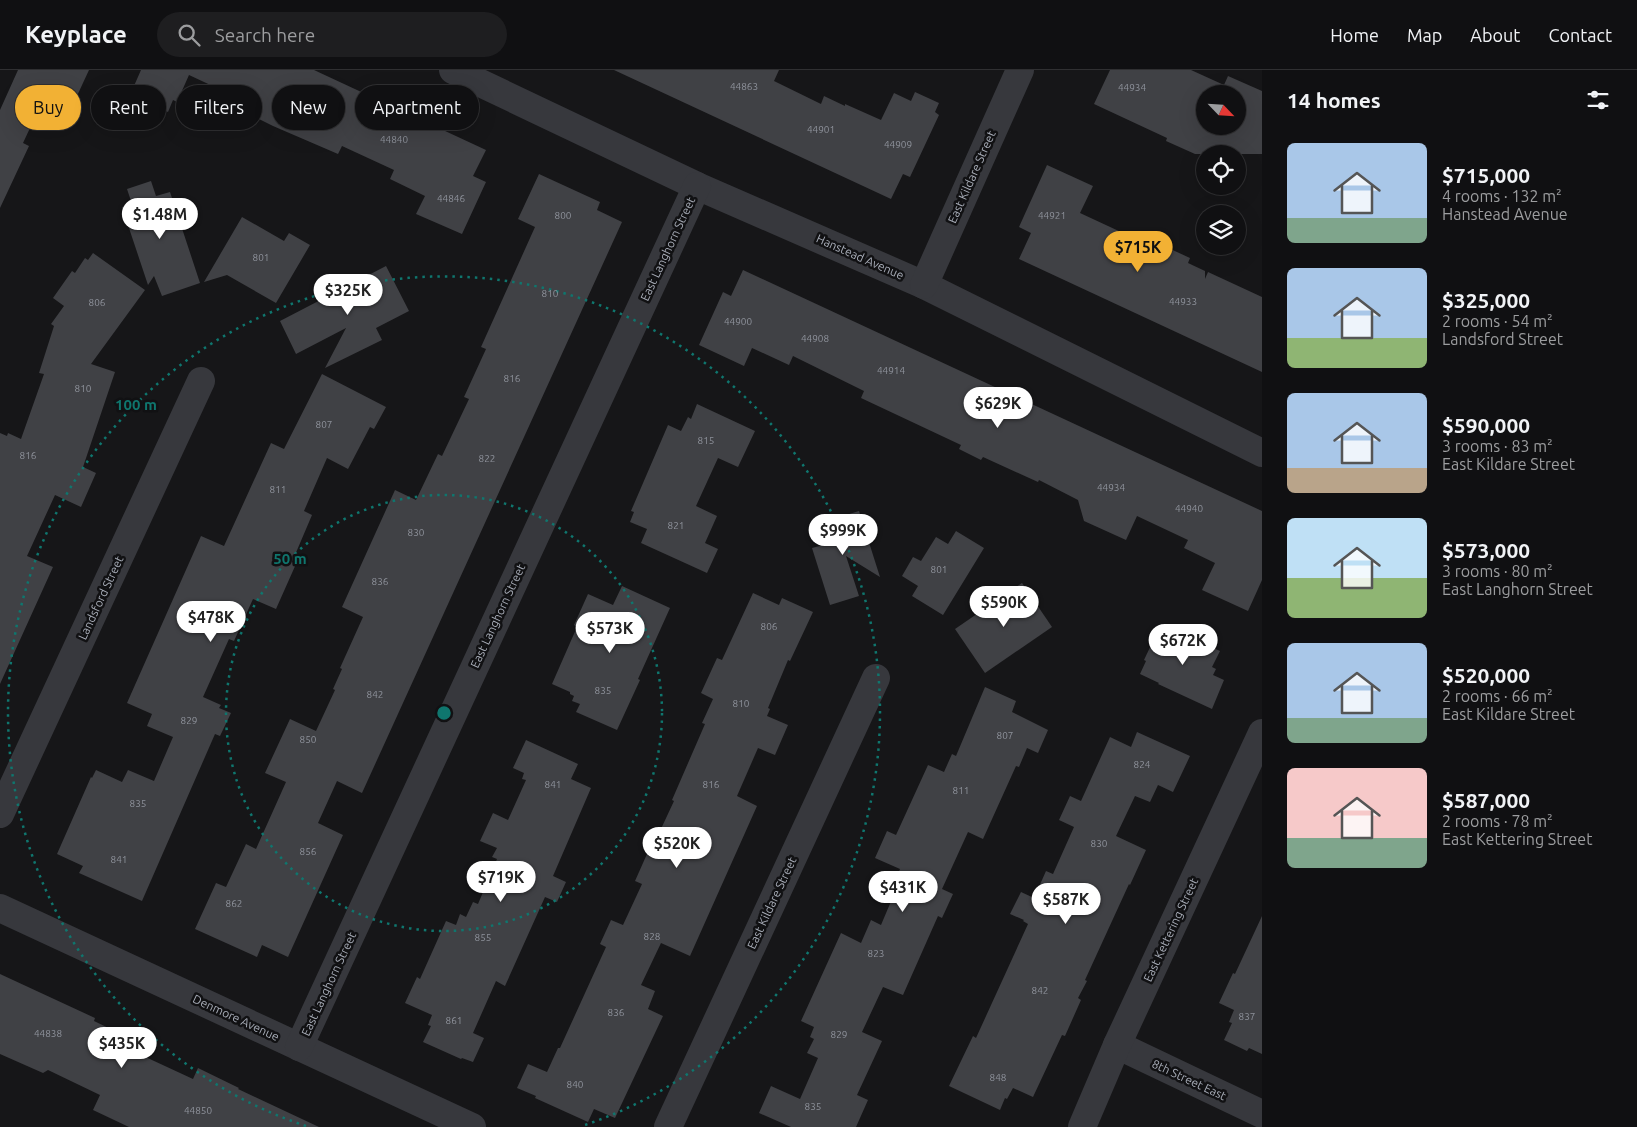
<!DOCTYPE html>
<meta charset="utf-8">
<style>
:root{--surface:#101012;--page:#1e1e20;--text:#f1f3f6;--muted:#9c9d9f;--line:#303032;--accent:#f2b134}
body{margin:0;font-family:Ubuntu,sans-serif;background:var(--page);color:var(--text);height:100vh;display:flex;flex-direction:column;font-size:19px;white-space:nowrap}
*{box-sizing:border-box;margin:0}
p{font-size:16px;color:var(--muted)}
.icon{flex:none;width:28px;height:28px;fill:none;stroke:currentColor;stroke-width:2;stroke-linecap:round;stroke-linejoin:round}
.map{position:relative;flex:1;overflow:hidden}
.drawer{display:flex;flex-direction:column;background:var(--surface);width:375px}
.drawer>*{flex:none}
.hud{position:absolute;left:15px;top:15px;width:475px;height:45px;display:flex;gap:10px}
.needle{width:32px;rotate:115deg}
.fabs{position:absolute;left:1196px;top:15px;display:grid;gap:10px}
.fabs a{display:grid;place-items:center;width:50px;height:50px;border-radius:50%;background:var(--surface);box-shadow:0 5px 20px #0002,0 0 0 1px var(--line);font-size:25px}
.price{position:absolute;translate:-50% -42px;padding:0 11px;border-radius:18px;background:#fff;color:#222;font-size:16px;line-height:32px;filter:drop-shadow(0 1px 2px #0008)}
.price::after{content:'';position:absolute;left:50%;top:30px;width:15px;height:11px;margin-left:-8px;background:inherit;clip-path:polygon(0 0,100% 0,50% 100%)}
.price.current{background:var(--accent);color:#111}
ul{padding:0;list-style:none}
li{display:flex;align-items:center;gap:15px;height:125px;padding:0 25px}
li span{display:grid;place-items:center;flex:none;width:140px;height:100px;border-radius:8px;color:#555}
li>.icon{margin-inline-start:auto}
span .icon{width:60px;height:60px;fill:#fffc;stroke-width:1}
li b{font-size:21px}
h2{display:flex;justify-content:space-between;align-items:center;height:60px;padding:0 25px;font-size:21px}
.tag{padding:0 18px;border-radius:22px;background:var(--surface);box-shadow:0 5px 20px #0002,0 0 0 1px var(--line);font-size:18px;line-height:45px}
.tag.current{background:var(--accent);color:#111}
header{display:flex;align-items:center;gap:30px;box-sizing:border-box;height:70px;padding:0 25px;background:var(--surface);border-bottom:1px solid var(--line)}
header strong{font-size:24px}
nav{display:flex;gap:28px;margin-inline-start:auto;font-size:18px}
.search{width:350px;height:45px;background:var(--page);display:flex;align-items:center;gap:12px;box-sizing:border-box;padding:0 18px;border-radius:28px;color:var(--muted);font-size:19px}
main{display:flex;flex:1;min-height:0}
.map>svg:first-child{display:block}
</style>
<header>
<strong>Keyplace</strong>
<div class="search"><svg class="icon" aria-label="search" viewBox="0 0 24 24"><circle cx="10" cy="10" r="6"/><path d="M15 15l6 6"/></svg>Search here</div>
<nav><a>Home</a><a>Map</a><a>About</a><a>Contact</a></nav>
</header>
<main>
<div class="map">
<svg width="1262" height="1057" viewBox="0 0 1262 1057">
<rect width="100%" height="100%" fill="#161618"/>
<!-- building -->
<g fill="#404145" fill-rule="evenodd">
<polygon points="18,0 89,0 70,41 44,28 23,73 29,76 0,138 0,40"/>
<polygon points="141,0 314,0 486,80 473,106 486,112 462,164 416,144 425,126 390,109 394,100 342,76 338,84 273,56 245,42 249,33 189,5 177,32 173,30 168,42 130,25"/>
<polygon points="614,0 779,0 774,11 821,34 824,26 845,36 845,34 881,50 894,23 911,31 915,22 939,33 935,42 939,45 910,107 903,104 891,129"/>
<path d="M1110,0H1191L1224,15L1228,6L1262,21V84H1195L1166,71L1167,68L1094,34ZM1205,24H1238V56H1205Z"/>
<polygon points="1047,95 1093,116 1080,143 1136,169 1138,164 1190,188 1188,193 1205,201 1205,209 1208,202 1262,227 1262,302 1019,189 1031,163 1019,157"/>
<polygon points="539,104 600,132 597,140 622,152 362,723 337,711 318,753 343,765 288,887 262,875 257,887 195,859 216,813 226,817 246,774 256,779 286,712 265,703 290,649 316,661 335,620 333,619 342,599 340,598 363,547 342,537 395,420 416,430 438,384 442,386 469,329 464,327 486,279 481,277 535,157 518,149"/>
<polygon points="151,111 156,126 170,122 200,213 162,226 154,206 148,215 122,137 132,134 127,119"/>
<polygon points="242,147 284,171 289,163 310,175 276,233 227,205 204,212"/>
<polygon points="93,183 145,220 91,294 115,302 83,397 96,403 81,437 55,425 33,473 27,486 53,497 0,614 0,363 7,366 8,363 21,369 44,304 39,303 54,256 51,254 64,236 53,228 72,201 75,203 85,188 88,190"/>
<polygon points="386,196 409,241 376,258 382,270 325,298 346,258 296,284 280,251"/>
<polygon points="743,200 1262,441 1262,510 1248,541 1202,520 1215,493 1184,478 1188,470 1137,446 1126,470 1084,451 1078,430 1039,410 1038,412 983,387 981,390 959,379 961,375 861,328 864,321 793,286 789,295 752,278 744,296 699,275 723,222 731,226"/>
<polygon points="322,304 386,337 374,359 370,357 348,399 327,388 304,441 312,445 292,492 296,494 276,539 253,529 234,571 229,569 203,627 221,635 219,638 231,643 220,666 215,664 142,831 79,803 83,796 57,784 91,707 92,708 96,700 122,712 128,700 154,711 173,667 147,656 152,644 127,633 201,466 224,476 271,373 284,379"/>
<polygon points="697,334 755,361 738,397 718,388 696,436 717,446 705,473 718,479 707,503 641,473 647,459 630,452 634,442 631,441 668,355 681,361 688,347 691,349"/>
<polygon points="859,441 880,507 846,486 859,526 830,535 812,478 827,474 820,453"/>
<polygon points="956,461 984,478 943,545 912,526 918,516 902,506 913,487 921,491 936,467 948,474"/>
<polygon points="1022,513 1052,557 985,603 955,559"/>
<polygon points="622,516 670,538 638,609 640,610 617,660 576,642 580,634 572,631 574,626 570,624 570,622 552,614 577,557 574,555 588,524 613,535"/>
<polygon points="753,523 779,535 782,528 813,542 790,591 788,590 768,638 770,639 767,646 788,655 775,685 758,678 737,726 757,736 690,886 661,873 641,915 655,921 648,939 663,946 615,1048 594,1039 588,1052 535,1028 536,1026 517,1018 528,994 547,1002 558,978 560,978 606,877 600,874 611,850 623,855 642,814 635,811 651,775 653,776 674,731 672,730 705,654 702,653 713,629 701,623 717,588 722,590"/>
<polygon points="1161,554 1220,581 1212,597 1216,599 1213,605 1224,610 1212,639 1158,614 1159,613 1140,604 1146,591 1144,590"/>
<polygon points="985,617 1016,631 1012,642 1048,660 1038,683 1027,678 1019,697 1016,696 983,769 968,762 942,819 953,824 942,848 938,846 903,925 883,917 862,962 882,971 857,1025 868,1030 856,1057 791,1057 759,1043 771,1016 800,1029 818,988 807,983 814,969 810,967 814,957 801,951 841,863 861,873 871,850 881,855 900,810 896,808 900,799 875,788 887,761 896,765 928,695 944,702 952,684 956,686"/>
<polygon points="1137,662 1190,686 1173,722 1158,715 1150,732 1135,726 1116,766 1146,780 1130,815 1129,814 1085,910 1087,911 1078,928 1081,930 1065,966 1062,965 1033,1027 1013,1018 1007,1029 1005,1028 1000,1040 949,1016 973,966 976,968 1028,854 1023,851 1024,850 1010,844 1021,822 1034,828 1046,801 1053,804 1074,757 1059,750 1070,726 1081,731 1110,667 1131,677"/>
<polygon points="526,670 578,694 571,709 591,718 553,806 566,812 557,832 545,827 505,916 496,911 473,963 484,968 473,992 462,988 461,989 423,972 431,956 428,955 432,945 405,933 417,907 420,909 446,851 456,855 460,844 466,847 473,832 478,834 497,789 492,787 497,778 480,771 493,743 508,750 526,710 522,709 524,703 513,698"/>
<polygon points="1262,846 1262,984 1249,978 1247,981 1224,970 1232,953 1229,952 1234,940 1219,933 1233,903 1235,904"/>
<polygon points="0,904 95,948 94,951 144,975 139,984 193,1009 198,998 239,1018 238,1019 319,1057 129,1057 93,1040 100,1025 48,1000 43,1003 0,984"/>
</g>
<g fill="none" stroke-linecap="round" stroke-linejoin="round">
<!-- minor -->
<g stroke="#37383d" stroke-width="28">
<polyline points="453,0 697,116 924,215 1262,383"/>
<polyline points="924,215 1020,0"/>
<polyline points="0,744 201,311"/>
<polyline points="0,838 472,1057"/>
<polyline points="1117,975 1262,1044"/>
<polyline points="299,977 697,116"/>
<polyline points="668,1057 876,608"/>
<polyline points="1082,1057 1117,975 1262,663"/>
</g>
</g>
<!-- distance rings -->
<g fill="none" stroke="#0f766e" stroke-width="2.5" stroke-dasharray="2.5 5">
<circle cx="444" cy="643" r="218"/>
<path d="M306 1056A436 436 0 1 1 582 1056"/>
</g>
<g text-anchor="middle" stroke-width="5" stroke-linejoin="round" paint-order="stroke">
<!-- number labels -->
<g font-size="10" fill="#8e929b">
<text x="744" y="20">44863</text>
<text x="1132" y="21">44934</text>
<text x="821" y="63">44901</text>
<text x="394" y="73">44840</text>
<text x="898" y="78">44909</text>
<text x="451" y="132">44846</text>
<text x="563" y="149">800</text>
<text x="1052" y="149">44921</text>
<text x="261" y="191">801</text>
<text x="550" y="227">810</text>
<text x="1183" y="235">44933</text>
<text x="97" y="236">806</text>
<text x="738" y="255">44900</text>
<text x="815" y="272">44908</text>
<text x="891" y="304">44914</text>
<text x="512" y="312">816</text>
<text x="83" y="322">810</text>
<text x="324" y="358">807</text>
<text x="706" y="374">815</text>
<text x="28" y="389">816</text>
<text x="487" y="392">822</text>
<text x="1111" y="421">44934</text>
<text x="278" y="423">811</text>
<text x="1189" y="442">44940</text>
<text x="676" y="459">821</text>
<text x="416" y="466">830</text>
<text x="939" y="503">801</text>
<text x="380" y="515">836</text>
<text x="769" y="560">806</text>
<text x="603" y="624">835</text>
<text x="375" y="628">842</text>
<text x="741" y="637">810</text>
<text x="189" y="654">829</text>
<text x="1005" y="669">807</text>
<text x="308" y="673">850</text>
<text x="1142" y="698">824</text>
<text x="553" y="718">841</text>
<text x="711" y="718">816</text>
<text x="961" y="724">811</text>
<text x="138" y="737">835</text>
<text x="1099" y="777">830</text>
<text x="308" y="785">856</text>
<text x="119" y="793">841</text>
<text x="234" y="837">862</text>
<text x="652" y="870">828</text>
<text x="483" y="871">855</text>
<text x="876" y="887">823</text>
<text x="1040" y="924">842</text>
<text x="616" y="946">836</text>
<text x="1247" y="950">837</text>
<text x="454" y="954">861</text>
<text x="48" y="967">44838</text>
<text x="839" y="968">829</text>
<text x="998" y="1011">848</text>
<text x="575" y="1018">840</text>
<text x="813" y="1040">835</text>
<text x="198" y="1044">44850</text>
</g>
<!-- street labels -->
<g font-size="12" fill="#a8adb8" stroke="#111113">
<text transform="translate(972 107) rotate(-66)" y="4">East Kildare Street</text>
<text transform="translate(668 179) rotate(-65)" y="4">East Langhorn Street</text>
<text transform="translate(860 187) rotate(24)" y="4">Hanstead Avenue</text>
<text transform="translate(101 528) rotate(-65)" y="4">Landsford Street</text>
<text transform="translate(498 546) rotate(-65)" y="4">East Langhorn Street</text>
<text transform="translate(772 833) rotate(-65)" y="4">East Kildare Street</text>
<text transform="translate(1171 860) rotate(-65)" y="4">East Kettering Street</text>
<text transform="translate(329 914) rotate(-65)" y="4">East Langhorn Street</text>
<text transform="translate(236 948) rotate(25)" y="4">Denmore Avenue</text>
<text transform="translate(1189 1010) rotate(25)" y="4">8th Street East</text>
</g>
</g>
<circle cx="444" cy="643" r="8" fill="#0f766e" stroke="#111113" stroke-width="2.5"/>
<g font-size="15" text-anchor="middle" font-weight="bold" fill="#0f766e" stroke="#111113" stroke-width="5" stroke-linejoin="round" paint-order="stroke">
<text x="136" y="340">100 m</text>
<text x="290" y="494">50 m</text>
</g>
</svg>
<div class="fabs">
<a><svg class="needle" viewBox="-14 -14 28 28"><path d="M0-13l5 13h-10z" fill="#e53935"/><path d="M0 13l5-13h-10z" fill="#9c9d9f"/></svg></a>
<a><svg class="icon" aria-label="locate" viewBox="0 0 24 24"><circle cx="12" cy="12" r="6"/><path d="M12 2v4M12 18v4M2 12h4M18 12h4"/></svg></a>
<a><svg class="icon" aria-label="layers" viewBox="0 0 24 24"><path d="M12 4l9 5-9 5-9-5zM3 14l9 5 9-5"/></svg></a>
</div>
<b class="price" style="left:160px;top:170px">$1.48M</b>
<b class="price current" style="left:1138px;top:203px">$715K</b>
<b class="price" style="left:348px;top:246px">$325K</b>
<b class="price" style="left:998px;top:359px">$629K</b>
<b class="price" style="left:843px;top:486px">$999K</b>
<b class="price" style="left:1004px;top:558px">$590K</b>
<b class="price" style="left:211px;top:573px">$478K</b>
<b class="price" style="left:610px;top:584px">$573K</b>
<b class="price" style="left:1183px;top:596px">$672K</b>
<b class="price" style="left:677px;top:799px">$520K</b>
<b class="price" style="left:501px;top:833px">$719K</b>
<b class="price" style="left:903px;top:843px">$431K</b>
<b class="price" style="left:1066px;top:855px">$587K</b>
<b class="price" style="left:122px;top:999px">$435K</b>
<div class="hud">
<a class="tag current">Buy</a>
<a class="tag">Rent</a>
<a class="tag">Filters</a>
<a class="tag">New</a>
<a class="tag">Apartment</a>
</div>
</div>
<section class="drawer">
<h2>14 homes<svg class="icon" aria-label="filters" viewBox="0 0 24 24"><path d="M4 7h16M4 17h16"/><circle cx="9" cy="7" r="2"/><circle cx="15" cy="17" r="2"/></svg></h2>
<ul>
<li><span style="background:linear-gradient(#a9c7e8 75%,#7fa58c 0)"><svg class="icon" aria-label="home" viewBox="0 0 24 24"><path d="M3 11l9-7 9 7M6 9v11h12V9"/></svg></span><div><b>$715,000</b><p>4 rooms · 132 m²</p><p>Hanstead Avenue</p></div></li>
<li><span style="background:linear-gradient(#a9c7e8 70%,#8fb573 0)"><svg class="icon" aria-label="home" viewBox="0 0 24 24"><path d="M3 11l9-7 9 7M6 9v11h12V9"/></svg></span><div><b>$325,000</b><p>2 rooms · 54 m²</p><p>Landsford Street</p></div></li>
<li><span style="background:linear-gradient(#a9c7e8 75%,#b9a48a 0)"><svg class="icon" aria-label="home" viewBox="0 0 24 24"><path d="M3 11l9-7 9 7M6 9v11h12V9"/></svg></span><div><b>$590,000</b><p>3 rooms · 83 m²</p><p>East Kildare Street</p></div></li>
<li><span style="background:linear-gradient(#bfe0f5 60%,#8fb573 0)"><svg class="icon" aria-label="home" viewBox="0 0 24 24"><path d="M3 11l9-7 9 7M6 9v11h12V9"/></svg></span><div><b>$573,000</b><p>3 rooms · 80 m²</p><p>East Langhorn Street</p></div></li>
<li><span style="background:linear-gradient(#a9c7e8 75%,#7fa58c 0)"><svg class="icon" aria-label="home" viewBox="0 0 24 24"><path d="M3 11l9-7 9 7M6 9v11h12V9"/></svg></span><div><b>$520,000</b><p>2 rooms · 66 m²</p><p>East Kildare Street</p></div></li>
<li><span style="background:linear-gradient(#f6c9c9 70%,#7fa58c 0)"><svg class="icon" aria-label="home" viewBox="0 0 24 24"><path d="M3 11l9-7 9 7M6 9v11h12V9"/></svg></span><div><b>$587,000</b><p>2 rooms · 78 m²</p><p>East Kettering Street</p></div></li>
</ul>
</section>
</main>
